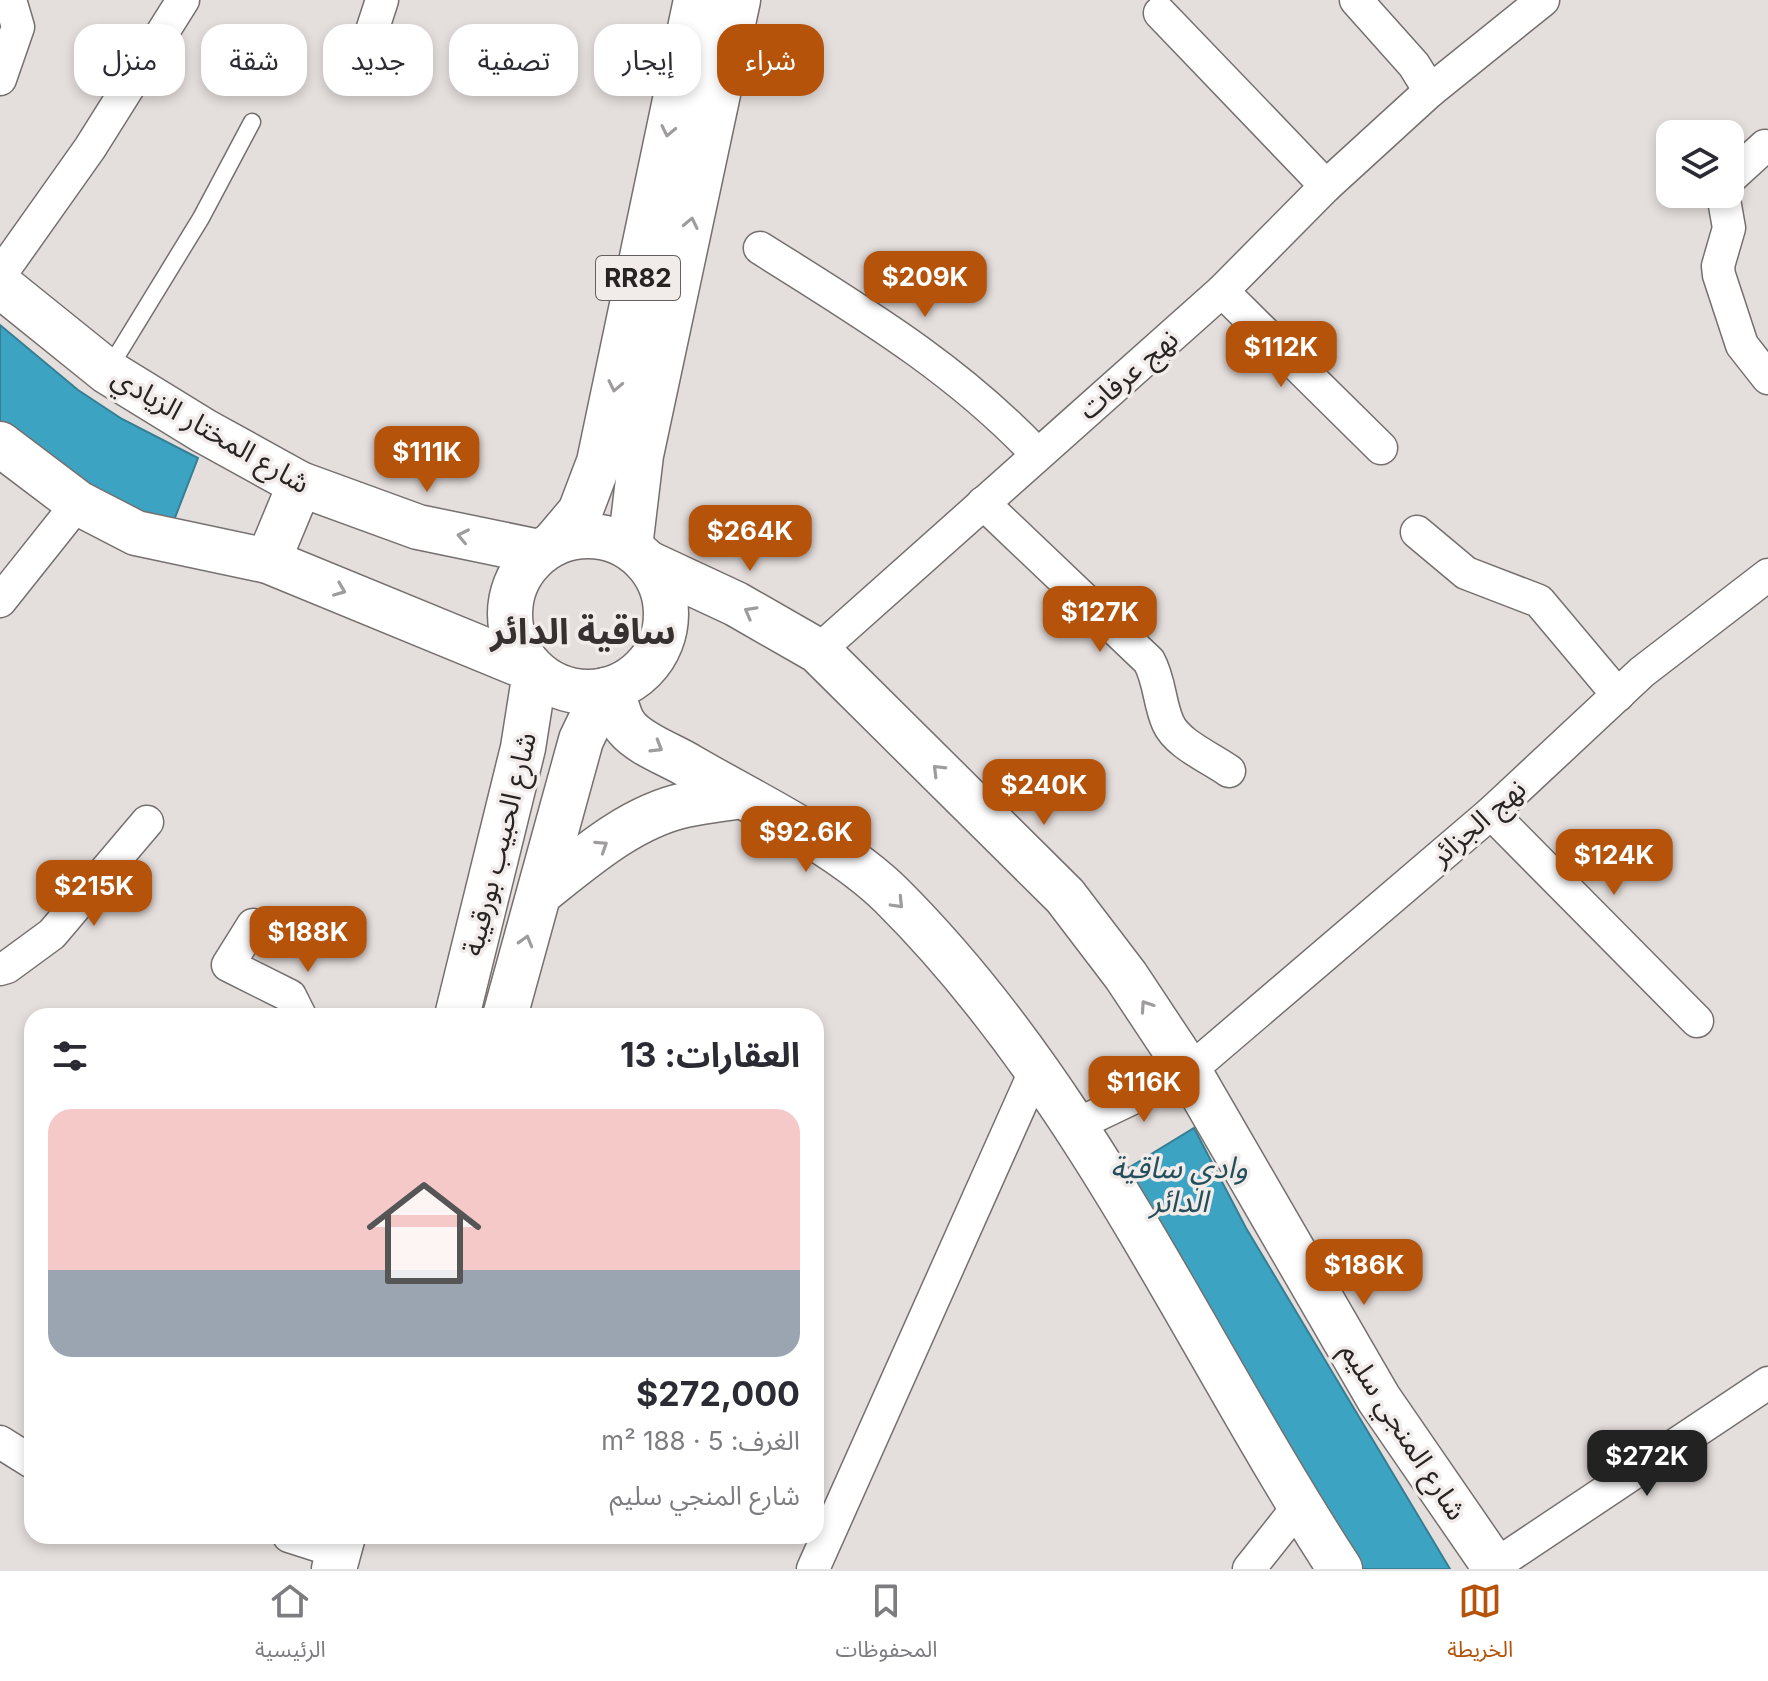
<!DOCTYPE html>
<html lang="ar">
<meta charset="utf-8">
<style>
:root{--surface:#fff;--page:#f7f7f7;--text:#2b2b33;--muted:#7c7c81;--line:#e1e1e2;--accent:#b45309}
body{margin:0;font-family:Inter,"Noto Sans Arabic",sans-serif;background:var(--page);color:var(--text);direction:rtl;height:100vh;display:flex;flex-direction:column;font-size:30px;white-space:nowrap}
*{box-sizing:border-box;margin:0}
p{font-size:26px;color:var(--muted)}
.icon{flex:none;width:44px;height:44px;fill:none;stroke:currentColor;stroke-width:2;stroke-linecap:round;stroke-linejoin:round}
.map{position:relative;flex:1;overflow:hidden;direction:ltr}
.details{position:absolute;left:24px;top:1008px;width:800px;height:536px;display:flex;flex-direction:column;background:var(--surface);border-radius:24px;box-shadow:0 4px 12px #0003;direction:rtl}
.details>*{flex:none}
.hud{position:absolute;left:24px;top:24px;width:800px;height:72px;direction:rtl;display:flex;gap:16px}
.buttons{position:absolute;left:1656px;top:120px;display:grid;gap:16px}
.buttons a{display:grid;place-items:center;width:88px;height:88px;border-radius:16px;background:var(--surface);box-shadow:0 4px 12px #0003;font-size:40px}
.price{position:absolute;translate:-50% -68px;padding:0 18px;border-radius:16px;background:var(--accent);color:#fff;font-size:26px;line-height:52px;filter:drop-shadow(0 2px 4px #0008)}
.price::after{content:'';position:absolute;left:50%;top:48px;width:24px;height:18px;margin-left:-12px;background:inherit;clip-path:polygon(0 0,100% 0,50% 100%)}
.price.active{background:#222;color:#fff}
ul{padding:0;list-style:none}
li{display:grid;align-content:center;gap:16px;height:424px;padding:0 24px}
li+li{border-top:2px solid var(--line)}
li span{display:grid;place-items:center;height:248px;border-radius:24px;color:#555}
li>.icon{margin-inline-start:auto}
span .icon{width:144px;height:144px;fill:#fffc;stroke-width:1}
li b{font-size:34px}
h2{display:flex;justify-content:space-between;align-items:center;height:96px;padding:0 24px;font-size:34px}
.pill{padding:0 28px;border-radius:24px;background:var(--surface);box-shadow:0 4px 12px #0003;font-size:28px;line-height:72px}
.pill.active{background:var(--accent);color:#fff}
.tab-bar{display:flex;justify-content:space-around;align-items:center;height:112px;border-top:2px solid var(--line);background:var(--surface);font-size:22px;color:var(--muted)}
.tab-bar a{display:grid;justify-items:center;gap:4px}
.tab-bar .active{color:var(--accent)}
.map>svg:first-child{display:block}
</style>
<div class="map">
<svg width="1768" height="1569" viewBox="0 0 1768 1569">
<rect width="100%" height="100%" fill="#e4dedc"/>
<!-- water -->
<g fill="#3ca4c2" stroke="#367e93" stroke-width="2">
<path d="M0,325L78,390L122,419L198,458L171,528C108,499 53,466 0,422Z"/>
<polygon points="1194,1128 1246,1228 1450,1569 1361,1569 1125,1170"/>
</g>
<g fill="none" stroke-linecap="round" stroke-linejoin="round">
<defs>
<polyline id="lane" points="108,370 201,218 252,122"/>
<g id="street">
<polyline points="1356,0 1414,65 1430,91"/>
<polyline points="1160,13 1326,186"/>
<polyline points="370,37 382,0"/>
<polyline points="0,79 18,27 10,0"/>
<polyline points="1730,178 1765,146"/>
<polyline points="1723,194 1729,228 1718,266 1719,275 1742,345 1768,378"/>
<path d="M760,248C860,311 955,367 1037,454"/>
<polyline points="0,275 90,148 183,0"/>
<polyline points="1222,291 1381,448"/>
<path d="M983,503L1149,661C1160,681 1159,703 1168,723C1177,744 1211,758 1229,771"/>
<polyline points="1417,532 1466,573 1539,601 1618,695"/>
<polyline points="0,601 78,503"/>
<polyline points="818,651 1222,291 1326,186 1430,91 1543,0"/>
<polyline points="1491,813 1697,1021"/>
<polyline points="253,925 228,965 290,996 300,1016"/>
<polyline points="0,969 7,967 52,934 147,822"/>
<polyline points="1074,1126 1189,1071 1491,813 1642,672 1768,575"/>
<polyline points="0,1442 32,1462"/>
<polyline points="289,1536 339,1552"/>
<polyline points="1494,1566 1768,1383"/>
<polyline points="813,1569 1037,1067"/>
<polyline points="1249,1569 1299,1506"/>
</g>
<g id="secondary">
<polyline points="0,285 108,372 204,431 300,484 418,527 539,552"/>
<polyline points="0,444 78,503 136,533 268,561 531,669"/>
<polyline points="268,561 300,484"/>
<polyline points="648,563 736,604 818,651 1065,896 1126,976 1189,1071 1379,1399 1496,1569"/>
<path d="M612,689C616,701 618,718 627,728C640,744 671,755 689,766C754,804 838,843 892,896C1085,1088 1193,1343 1340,1569"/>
</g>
<g id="primary">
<circle cx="588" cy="614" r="78"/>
<polyline points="553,544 580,512 599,462 696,0"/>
<polyline points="630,547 641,455 738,0"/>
<path d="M540,893C583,859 630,817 685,805C703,801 722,799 741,796"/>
<polyline points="457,1016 523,748 535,672"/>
<polyline points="505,1016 581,740 605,690"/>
<polyline points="334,1569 343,1536"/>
</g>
</defs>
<!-- lane casing -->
<use href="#lane" stroke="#75706e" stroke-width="19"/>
<!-- street casing -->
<use href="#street" stroke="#75706e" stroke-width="35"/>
<!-- secondary casing -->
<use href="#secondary" stroke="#75706e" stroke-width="47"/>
<!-- primary casing -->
<use href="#primary" stroke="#75706e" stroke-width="47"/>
<!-- lane -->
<use href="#lane" stroke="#fff" stroke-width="16"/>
<!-- street -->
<use href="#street" stroke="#fff" stroke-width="32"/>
<!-- secondary -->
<use href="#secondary" stroke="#fff" stroke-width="44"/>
<!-- primary -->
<use href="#primary" stroke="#fff" stroke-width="44"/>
</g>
<!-- one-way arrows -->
<defs><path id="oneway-chevron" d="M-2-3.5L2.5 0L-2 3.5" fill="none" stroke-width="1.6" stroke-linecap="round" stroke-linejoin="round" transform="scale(2)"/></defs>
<g stroke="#9e9c9c">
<use href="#oneway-chevron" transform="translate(668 131) rotate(102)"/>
<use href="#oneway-chevron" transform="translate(691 223) rotate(-78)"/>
<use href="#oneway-chevron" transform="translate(615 386) rotate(102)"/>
<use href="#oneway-chevron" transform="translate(463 536) rotate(-168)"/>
<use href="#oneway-chevron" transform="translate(340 590) rotate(22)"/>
<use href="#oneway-chevron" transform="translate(750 612) rotate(-151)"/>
<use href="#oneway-chevron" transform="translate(657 747) rotate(31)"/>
<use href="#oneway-chevron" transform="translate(938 770) rotate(-135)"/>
<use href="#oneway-chevron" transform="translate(602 846) rotate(-33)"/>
<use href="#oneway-chevron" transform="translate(898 903) rotate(46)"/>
<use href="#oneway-chevron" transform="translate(526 941) rotate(-74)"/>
<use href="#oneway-chevron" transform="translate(1146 1006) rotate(-124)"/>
</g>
<g text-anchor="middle" stroke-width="7" stroke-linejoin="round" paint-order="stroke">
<!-- shield labels -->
<rect fill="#f1ebe9" stroke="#64605f" stroke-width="2" x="596" y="256" width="84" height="44" rx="6"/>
<g font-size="26" font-weight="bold" fill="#272424">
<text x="638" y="287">RR82</text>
</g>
<!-- street labels -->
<g font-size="28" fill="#272424" stroke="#f1ebe9">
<text transform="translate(1128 374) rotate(-41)" y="10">نهج عرفات</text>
<text transform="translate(211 430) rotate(30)" y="10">شارع المختار الزيادي</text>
<text transform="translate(1478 822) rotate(-41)" y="10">نهج الجزائر</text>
<text transform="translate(499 844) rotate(-76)" y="10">شارع الحبيب بورقيبة</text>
<text transform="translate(1404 1431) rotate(57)" y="10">شارع المنجي سليم</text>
</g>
<!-- water labels -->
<g font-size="30" font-style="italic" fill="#234f5d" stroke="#f1ebe9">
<text x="1179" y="1178">وادي ساقية<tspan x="1179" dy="34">الدائر</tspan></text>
</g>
<!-- district labels -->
<g font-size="36" font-weight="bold" fill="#363130" stroke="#f1ebe9">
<text x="583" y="644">ساقية الدائر</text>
</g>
</g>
</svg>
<div class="buttons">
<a><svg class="icon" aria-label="layers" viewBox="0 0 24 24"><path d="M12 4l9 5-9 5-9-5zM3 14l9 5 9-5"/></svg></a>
</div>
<b class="price" style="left:925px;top:319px">$209K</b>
<b class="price" style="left:1281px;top:389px">$112K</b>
<b class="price" style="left:427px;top:494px">$111K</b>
<b class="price" style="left:750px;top:573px">$264K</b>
<b class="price" style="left:1100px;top:654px">$127K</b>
<b class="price" style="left:1044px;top:827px">$240K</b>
<b class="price" style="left:806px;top:874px">$92.6K</b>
<b class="price" style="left:1614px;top:897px">$124K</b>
<b class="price" style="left:94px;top:928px">$215K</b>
<b class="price" style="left:308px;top:974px">$188K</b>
<b class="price" style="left:1144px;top:1124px">$116K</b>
<b class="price" style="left:1364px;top:1307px">$186K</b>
<b class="price active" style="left:1647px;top:1498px">$272K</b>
<div class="hud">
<a class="pill active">شراء</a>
<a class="pill">إيجار</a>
<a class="pill">تصفية</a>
<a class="pill">جديد</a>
<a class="pill">شقة</a>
<a class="pill">منزل</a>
</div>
<section class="details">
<h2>العقارات: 13<svg class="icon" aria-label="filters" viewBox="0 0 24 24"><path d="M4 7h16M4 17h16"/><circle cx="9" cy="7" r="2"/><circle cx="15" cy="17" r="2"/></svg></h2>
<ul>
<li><span style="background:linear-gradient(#f6c9c9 65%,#9aa5b1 0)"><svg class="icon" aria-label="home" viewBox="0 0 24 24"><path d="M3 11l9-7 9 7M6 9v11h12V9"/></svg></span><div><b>$272,000</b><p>الغرف: 5 · 188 m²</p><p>شارع المنجي سليم</p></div></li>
</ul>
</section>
</div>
<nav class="tab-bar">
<a class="active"><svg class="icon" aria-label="map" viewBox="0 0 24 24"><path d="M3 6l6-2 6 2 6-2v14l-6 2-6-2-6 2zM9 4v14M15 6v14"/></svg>الخريطة</a>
<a><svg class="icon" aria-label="saved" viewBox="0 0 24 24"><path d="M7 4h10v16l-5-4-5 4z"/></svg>المحفوظات</a>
<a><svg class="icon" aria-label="home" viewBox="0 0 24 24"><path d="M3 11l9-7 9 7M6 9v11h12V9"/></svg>الرئيسية</a>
</nav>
